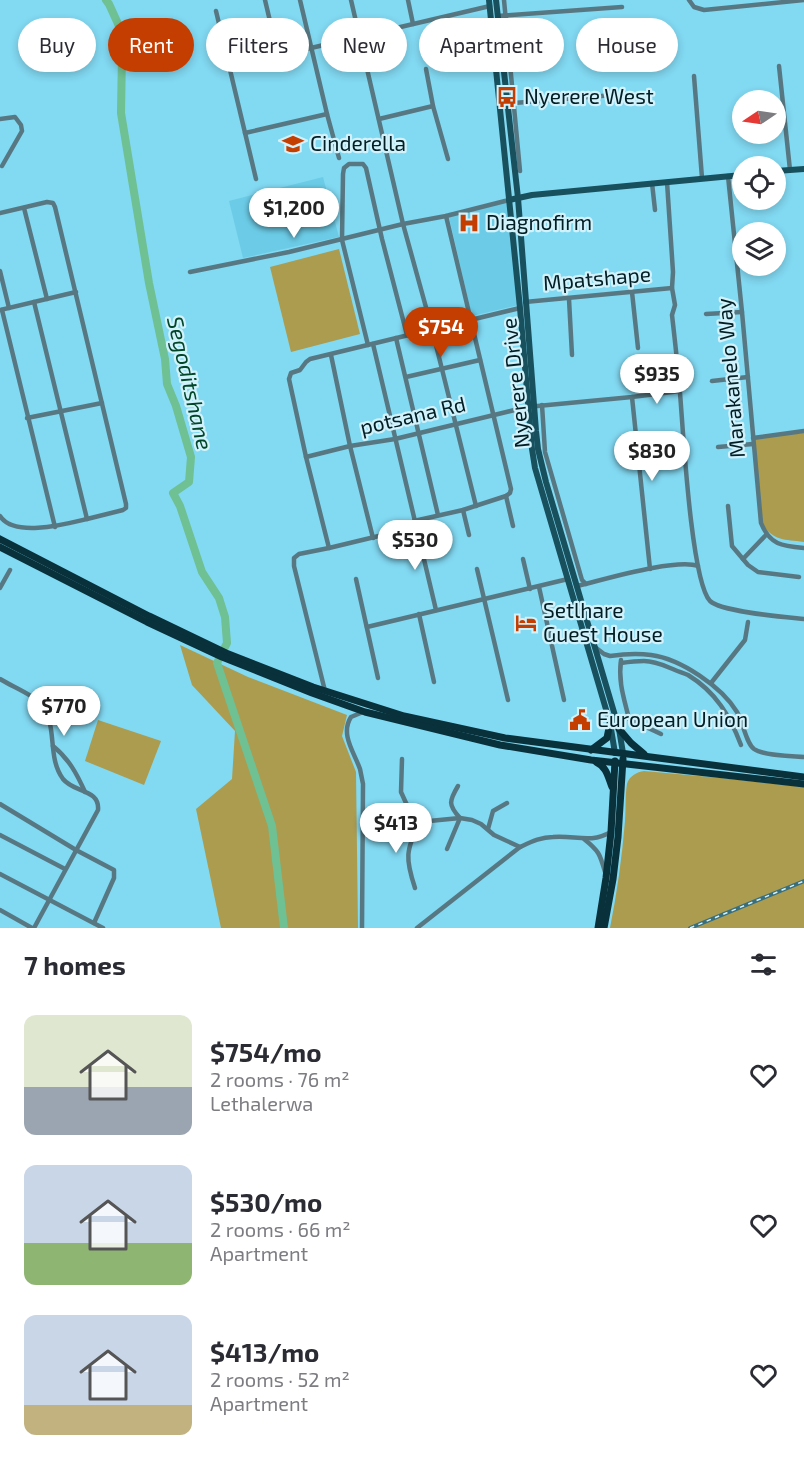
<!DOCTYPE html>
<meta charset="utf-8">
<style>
:root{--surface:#fff;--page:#f2f2f3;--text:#2b2b33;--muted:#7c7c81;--accent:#c53e01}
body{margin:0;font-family:"Exo 2",sans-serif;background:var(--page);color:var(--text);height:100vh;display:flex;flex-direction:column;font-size:22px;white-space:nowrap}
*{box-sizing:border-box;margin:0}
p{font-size:20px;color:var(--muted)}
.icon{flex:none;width:33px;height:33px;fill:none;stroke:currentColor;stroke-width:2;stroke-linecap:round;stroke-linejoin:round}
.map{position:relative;height:928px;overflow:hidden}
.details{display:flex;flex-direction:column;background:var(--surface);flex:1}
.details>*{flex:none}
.hud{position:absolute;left:18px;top:18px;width:768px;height:54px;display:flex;gap:12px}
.needle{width:39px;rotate:257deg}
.controls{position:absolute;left:732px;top:90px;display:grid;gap:12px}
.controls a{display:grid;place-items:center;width:54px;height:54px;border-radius:50%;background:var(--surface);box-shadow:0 3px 9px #0003;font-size:30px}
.price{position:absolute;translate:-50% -51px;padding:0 14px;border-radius:21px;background:#fff;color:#222;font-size:20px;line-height:39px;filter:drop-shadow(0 2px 3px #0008)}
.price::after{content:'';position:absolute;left:50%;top:36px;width:18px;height:14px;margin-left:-9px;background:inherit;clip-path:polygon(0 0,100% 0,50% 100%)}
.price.on{background:var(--accent);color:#fff}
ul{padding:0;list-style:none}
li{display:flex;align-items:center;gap:18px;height:150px;padding:0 24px}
li span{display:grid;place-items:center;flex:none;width:168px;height:120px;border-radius:12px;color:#555}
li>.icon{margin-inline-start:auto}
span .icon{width:72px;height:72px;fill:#fffc;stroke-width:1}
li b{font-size:26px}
h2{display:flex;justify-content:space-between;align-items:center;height:72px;padding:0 24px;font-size:26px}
.tag{padding:0 21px;border-radius:27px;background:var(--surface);box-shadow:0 3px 9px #0003;font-size:21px;line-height:54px}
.tag.on{background:var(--accent);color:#fff}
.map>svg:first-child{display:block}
</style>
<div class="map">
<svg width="804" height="928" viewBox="0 0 804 928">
<rect width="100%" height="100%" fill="#82d9f2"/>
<!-- built -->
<g fill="#6ccce7">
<polygon points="323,177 339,237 243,258 229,201"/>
<polygon points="510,201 519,305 472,316 448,213"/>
</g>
<!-- green -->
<g fill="#ab9c50">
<polygon points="339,249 360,334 291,352 270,267"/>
<path d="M804,433V542C783,539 775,542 761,523L753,438Z"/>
<polygon points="180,645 248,677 347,715 342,736 356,772 358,928 221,928 196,809 232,779 235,731 192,685"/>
<polygon points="98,720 161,741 144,785 85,761"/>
<path d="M644,771L721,778L804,787V928H610C617,893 622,857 625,821C626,809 625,796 627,784C629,776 637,772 644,771Z"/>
</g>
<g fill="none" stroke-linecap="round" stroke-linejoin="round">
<!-- river -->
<polyline stroke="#6fc093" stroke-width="8" points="106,0 109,4 119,26 122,53 121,113 149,283 165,359 167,384 176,406 191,457 189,482 173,493 180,506 202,572 219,598 225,617 227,643 217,663 272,826 284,928"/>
<!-- street -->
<g stroke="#577882" stroke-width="4.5">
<polyline points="265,0 278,55"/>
<polyline points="300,0 327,114 339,158"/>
<polyline points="351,0 403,224 432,329 476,506"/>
<polyline points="408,0 413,24"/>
<polyline points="504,0 520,171"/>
<polyline points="689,0 694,7 704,10 804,0"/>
<polyline points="216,11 256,179"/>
<polyline points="498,16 622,7"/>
<polyline points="230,66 311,48 490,6"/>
<polyline points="779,66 790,170"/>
<polyline points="426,69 433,106 448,159"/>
<polyline points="694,76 702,178"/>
<polyline points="514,103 626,94"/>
<polyline points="0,119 15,117 21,125 22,131 2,166"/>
<polyline points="379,119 433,106"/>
<polyline points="245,133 327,114"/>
<path d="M728,176L742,312L761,523C770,545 782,546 804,548"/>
<path d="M667,182L673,272L672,288L675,305L672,315C675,341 678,367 680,393C683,428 691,581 710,601C722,612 785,617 804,619"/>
<polyline points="652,183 655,210"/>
<polyline points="24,208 47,299"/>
<polyline points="0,213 47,202 53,203 55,207 126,504 126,508 123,510 87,519 34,302"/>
<polyline points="0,271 9,308"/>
<polyline points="190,272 289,252 403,224 446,216 509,200"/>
<polyline points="632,292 638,348"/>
<polyline points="569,299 572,355"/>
<polyline points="525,302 672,288"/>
<polyline points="0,310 76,292"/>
<polyline points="2,310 55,527"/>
<polyline points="706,314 742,312"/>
<polyline points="396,338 438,515"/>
<polyline points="373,344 436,610"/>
<polyline points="368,345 342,240 343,174 344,168 349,164 363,164 366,168 382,239 407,335"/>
<polyline points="331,355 350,446 373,538"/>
<polyline points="406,377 480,360"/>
<polyline points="712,381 748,377"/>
<polyline points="632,397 650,569"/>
<polyline points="542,405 545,452 582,580 586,584"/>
<polyline points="27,418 102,403"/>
<polyline points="753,438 804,431"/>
<polyline points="718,447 753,444"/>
<polyline points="306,457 350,446 395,439 527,407 632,397 680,391"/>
<polyline points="506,496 513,526"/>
<polyline points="728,506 732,546 748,565 758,572 799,577"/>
<polyline points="463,510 469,535"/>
<path d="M0,516C14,538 66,524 87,519"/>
<polyline points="414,521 463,510 506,496 510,493 511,489 446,216"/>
<polyline points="329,548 306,457 289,379 291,373 300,370 306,362 310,359 520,308"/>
<polyline points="523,559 530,589"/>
<polyline points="743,559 766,535"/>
<polyline points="477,569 508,700"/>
<polyline points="356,579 378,678"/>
<path d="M577,586C603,580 676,558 698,566"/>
<polyline points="539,587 564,700"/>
<polyline points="0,588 10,570"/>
<polyline points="419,614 434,682"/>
<polyline points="367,627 568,579"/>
<path d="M595,647L604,654L610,656C623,654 638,653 651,655C681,659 722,687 737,712C743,722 746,743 754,749C764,756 792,756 804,757"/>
<path d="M621,660C618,682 624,698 629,719L661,734"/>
<path d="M621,663C628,662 636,661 644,661C656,661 665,666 675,670C680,672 684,673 688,675C716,692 730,716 741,745"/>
<path d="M0,679C11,686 32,694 40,703C59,724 46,756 63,779C74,793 100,789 98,810L34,928"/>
<polyline points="711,683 745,640 748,622"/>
<polyline points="325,691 294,566 294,558 299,554 329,548 416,527"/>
<path d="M53,746C69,759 77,774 85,792"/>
<polyline points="402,759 401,792 406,803 419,822"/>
<polyline points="0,804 76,850 114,870 114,878 94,923"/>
<polyline points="419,822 460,818 472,820 481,824 494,835 520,847"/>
<polyline points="488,829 493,811 507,803"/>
<polyline points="0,835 65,869"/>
<path d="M584,839C599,851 600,854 605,872"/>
<path d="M447,849L460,818C448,805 449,801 458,786"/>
<polyline points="0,874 103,928"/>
<path d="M415,888C405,858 406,851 419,822"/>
<polyline points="0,910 32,928"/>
<path d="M362,928L363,784C362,779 361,774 360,769C354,752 340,734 351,717L363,712"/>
<path d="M417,928L520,847C531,842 541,837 553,837C575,835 590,844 611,832"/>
</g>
<!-- secondary -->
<g stroke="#18505e" stroke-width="6">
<polyline points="489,0 520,308 532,449 535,468 610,723 615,753"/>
<polyline points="496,0 518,198 536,431 538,449 546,482 619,729 623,753"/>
<polyline points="776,171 804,169"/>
<polyline points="509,200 532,195 742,175"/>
</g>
<!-- primary -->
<g stroke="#09313b" stroke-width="7">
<polyline points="0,539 149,616 226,653 313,687 404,716 505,738 804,777"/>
<polyline points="0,547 147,622 222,657 312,693 365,712 500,745 591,760 804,784"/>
<polyline points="619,729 631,743 644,754"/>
<polyline points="591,750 607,738 610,723"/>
<path d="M596,762C607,767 608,777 612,787"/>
<polyline points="598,928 606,878 611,832 615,761"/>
<polyline points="604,928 613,879 618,837 623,759"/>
</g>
<defs>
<polyline id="rail" points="690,928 804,881"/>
</defs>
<!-- rail casing -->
<use href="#rail" stroke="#396e7d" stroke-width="4"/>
<!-- rail -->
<use href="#rail" stroke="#d1f2fb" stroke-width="1.5" stroke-dasharray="4.5" stroke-linecap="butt"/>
</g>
<!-- icons -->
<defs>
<symbol id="bus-bare" viewBox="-9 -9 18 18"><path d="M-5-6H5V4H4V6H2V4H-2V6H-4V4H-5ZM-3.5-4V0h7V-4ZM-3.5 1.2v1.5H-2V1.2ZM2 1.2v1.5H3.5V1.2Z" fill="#c53e01" stroke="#d1f2fb" stroke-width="2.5" paint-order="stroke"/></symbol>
<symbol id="school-bare" viewBox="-9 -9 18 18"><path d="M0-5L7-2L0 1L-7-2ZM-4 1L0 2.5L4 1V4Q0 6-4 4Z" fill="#c53e01" stroke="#d1f2fb" stroke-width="2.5" paint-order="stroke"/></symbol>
<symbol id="hospital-bare" viewBox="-9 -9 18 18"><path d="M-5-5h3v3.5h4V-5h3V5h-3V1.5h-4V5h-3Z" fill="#c53e01" stroke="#d1f2fb" stroke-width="2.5" paint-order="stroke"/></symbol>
<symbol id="hotel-bare" viewBox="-9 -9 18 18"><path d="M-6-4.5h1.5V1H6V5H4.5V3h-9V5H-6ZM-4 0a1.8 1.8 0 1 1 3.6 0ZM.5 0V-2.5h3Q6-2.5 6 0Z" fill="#c53e01" stroke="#d1f2fb" stroke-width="2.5" paint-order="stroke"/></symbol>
<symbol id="civic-bare" viewBox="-9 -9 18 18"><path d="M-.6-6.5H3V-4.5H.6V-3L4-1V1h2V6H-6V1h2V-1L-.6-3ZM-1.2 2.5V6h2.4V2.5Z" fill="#c53e01" stroke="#d1f2fb" stroke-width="2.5" paint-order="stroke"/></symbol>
</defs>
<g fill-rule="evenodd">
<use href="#bus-bare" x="492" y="82" width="30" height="30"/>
<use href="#school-bare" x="278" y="129" width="30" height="30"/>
<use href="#hospital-bare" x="454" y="208" width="30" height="30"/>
<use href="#hotel-bare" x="511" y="608" width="30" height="30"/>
<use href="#civic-bare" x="565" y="705" width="30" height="30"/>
</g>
<g text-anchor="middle" stroke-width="4.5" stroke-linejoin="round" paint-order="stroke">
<!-- poi labels -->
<g font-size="21" fill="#021d24" stroke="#d1f2fb" text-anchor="start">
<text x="524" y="104">Nyerere West</text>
<text x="310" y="151">Cinderella</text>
<text x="486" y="230">Diagnofirm</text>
<text x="543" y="618">Setlhare<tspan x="543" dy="24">Guest House</tspan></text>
<text x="597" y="727">European Union</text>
</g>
<!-- street labels -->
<g font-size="21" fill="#021d24" stroke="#d1f2fb">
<text transform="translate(597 279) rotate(-5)" y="7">Mpatshape</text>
<text transform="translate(731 378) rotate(-95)" y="7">Marakanelo Way</text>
<text transform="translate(516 383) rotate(-96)" y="7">Nyerere Drive</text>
<text transform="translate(413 416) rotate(-13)" y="7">potsana Rd</text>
</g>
<!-- water labels -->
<g font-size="22" font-style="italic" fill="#02462a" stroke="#d1f2fb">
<text transform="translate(190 383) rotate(77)" y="8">Segoditshane</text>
</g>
</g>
</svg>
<div class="controls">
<a><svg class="needle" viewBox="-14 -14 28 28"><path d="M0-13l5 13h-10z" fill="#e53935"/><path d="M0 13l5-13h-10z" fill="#7c7c81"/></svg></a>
<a><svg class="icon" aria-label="locate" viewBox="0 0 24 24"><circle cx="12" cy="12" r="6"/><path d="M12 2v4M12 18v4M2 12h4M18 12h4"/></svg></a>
<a><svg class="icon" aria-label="layers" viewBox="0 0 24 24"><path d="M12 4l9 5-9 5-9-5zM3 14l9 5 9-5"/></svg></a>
</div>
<b class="price" style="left:294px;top:239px">$1,200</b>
<b class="price on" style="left:441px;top:358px">$754</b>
<b class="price" style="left:657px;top:405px">$935</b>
<b class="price" style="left:652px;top:482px">$830</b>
<b class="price" style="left:415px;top:571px">$530</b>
<b class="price" style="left:64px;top:737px">$770</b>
<b class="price" style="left:396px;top:854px">$413</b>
<div class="hud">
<a class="tag">Buy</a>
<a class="tag on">Rent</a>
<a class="tag">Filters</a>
<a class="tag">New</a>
<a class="tag">Apartment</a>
<a class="tag">House</a>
</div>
</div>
<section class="details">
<h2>7 homes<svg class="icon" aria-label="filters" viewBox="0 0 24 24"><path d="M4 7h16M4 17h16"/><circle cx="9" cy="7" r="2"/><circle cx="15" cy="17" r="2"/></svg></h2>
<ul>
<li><span style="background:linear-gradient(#dfe7d0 60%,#9aa5b1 0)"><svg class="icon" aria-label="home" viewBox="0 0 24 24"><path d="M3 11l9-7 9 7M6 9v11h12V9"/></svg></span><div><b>$754/mo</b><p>2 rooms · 76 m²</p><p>Lethalerwa</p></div><svg class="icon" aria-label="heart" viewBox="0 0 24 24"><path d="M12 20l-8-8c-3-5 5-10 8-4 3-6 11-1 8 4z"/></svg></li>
<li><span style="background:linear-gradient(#c9d6e8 65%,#8fb573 0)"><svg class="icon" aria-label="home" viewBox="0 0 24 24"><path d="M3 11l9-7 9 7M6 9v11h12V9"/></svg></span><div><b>$530/mo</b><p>2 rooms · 66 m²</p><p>Apartment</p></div><svg class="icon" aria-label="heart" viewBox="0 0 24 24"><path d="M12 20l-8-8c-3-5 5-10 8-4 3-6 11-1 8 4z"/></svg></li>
<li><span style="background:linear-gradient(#c9d6e8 75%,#c2b280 0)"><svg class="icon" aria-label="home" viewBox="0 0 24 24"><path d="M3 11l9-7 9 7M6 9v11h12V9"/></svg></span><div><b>$413/mo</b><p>2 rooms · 52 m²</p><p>Apartment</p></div><svg class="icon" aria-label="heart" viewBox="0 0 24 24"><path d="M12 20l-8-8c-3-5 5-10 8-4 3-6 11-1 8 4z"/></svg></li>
</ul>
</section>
